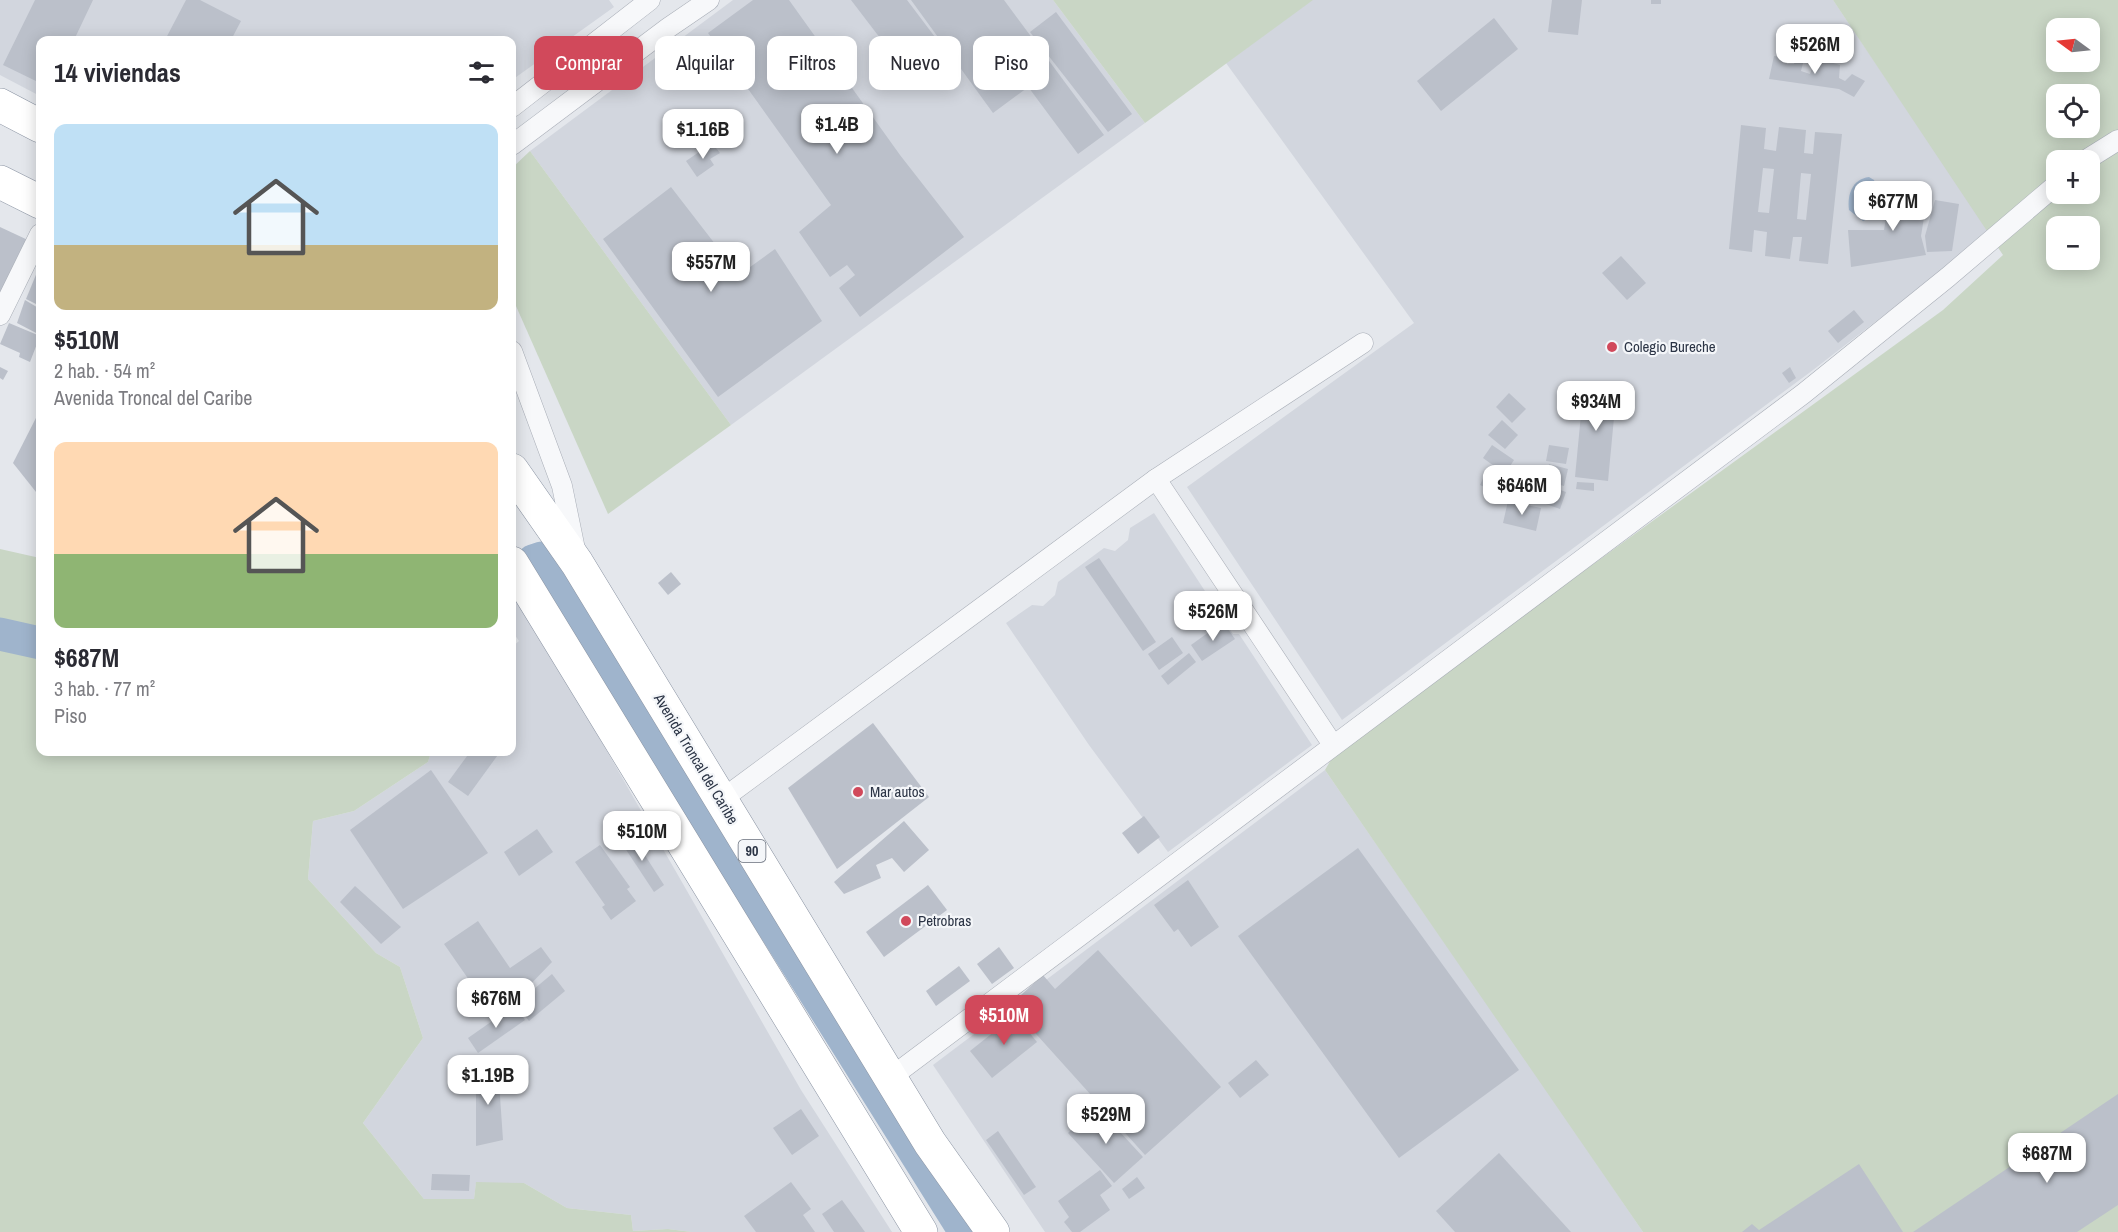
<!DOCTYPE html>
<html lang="es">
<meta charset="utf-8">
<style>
:root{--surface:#fff;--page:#f7f7f7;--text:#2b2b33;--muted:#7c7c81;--accent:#d1495b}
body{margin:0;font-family:"Archivo Narrow",sans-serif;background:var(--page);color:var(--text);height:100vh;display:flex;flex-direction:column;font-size:22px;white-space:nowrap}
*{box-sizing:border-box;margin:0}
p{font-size:20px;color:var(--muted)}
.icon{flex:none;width:33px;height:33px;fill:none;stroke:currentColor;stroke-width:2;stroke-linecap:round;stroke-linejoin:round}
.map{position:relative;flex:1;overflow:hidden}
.drawer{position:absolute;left:36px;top:36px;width:480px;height:720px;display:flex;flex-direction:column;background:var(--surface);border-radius:12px;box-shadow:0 3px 15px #0003}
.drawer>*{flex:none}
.guide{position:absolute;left:534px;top:36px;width:570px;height:54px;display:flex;gap:12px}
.needle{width:39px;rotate:285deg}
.fabs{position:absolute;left:2046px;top:18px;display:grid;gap:12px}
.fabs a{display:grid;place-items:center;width:54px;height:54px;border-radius:12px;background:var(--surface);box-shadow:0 3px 15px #0003;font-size:30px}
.price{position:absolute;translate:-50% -51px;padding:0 14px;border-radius:12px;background:#fff;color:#222;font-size:20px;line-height:39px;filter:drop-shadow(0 2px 3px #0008)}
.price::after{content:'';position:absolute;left:50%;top:36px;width:18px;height:14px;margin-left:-9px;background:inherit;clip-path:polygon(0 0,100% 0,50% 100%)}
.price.current{background:var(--accent);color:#fff}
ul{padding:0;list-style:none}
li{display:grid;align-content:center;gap:12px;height:318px;padding:0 18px}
li span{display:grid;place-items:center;height:186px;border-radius:12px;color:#555}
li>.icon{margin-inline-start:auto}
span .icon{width:108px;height:108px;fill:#fffc;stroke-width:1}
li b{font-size:26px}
h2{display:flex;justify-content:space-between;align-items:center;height:72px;padding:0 18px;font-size:26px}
.pill{padding:0 21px;border-radius:12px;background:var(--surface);box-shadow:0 3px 15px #0003;font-size:21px;line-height:54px}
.pill.current{background:var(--accent);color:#fff}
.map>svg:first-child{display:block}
</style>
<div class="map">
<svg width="2118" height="1232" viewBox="0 0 2118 1232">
<rect width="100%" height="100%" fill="#e4e7ec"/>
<!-- built -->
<g fill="#d2d6de">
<polygon points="0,0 609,0 614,7 512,80 512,40 40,40 40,96 0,75"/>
<polygon points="733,0 1053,0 1145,123 731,425 530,151"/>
<polygon points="1312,0 1833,0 1990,233 1813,370 1342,720 1187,487 1414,323 1226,63"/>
<polygon points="1154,513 1233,634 1239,634 1312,745 1168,852 1089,745 1006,623 1032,605 1043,606 1055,595 1058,582 1104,548 1115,551 1128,540 1130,528"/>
<polygon points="512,593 537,629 801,1090 892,1232 692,1232 668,1229 633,1231 631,1215 567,1208 524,1183 476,1183 474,1199 424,1199 363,1123 423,1038 400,967 376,953 308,879 313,821 354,811 428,762 431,752 512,752 512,647 519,641 512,631"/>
<polygon points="1325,770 1552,1098 1643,1232 1045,1232 933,1065"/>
</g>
<!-- green -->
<g fill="#c9d6c5" fill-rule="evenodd">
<polygon points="1053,0 1313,0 1145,123"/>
<path d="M1833,0H2118V1232H1643L1325,770L1336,751L1943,310L2003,255ZM2056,28H2090V62H2056ZM2056,94H2090V128H2056ZM2056,160H2090V194H2056ZM2056,226H2090V260H2056Z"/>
<polygon points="530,151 731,425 608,514 512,297 512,168"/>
<polygon points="0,549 40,558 40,752 431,752 428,762 354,811 313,821 308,879 376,953 400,967 423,1038 363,1123 424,1199 474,1199 476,1182 524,1183 567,1208 631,1215 633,1231 668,1229 692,1232 0,1232"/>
</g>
<!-- water -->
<path fill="#9fb4cc" d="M1869,177L1874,180L1883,200L1880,214L1863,221L1849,210C1847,195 1852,179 1869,177Z"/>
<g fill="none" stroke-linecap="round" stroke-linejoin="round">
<!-- river -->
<g stroke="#9fb4cc" stroke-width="33">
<polyline points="533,561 542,558 965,1232"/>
<polyline points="0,634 40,643"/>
</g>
</g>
<!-- building -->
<g fill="#bbc0ca" fill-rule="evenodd">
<polygon points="35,0 93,0 74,40 40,40 40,83 3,65"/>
<polygon points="186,0 200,0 241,21 231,40 165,40"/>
<polygon points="753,0 789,0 900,155 964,237 860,317 839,288 855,275 847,265 830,277 799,232 831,205 708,33"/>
<polygon points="851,0 907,0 941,45 906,72"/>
<polygon points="911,0 1004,0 1104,135 1078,154 991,37 1027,88 993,113"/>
<polygon points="1552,0 1582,0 1578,35 1548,32"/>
<rect x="1651" y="0" width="10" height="4"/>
<polygon points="1056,12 1132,114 1108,132 1030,32"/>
<polygon points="1494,18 1518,49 1441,111 1417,81"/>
<polygon points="1774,56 1785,58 1787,64 1794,64 1795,61 1803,63 1801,71 1810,74 1816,58 1840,65 1839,78 1845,81 1852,74 1865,81 1854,97 1839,89 1769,79"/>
<polygon points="711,120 719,129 707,138 700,128"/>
<path d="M1741,125L1766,128L1764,149L1776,151L1779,127L1806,130L1804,153L1813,154L1815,132L1842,134L1828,264L1799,261L1802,237H1793L1790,259L1765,256L1767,232L1754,230L1752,252L1729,249ZM1763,168L1774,169L1769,213L1758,212ZM1801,173L1811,174L1806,220L1797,219Z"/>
<polygon points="712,143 720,153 710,159 714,165 697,177 686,161"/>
<polygon points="671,187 739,275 775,249 822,321 718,397 603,239"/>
<polygon points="1891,187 1928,193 1921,236 1926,255 1851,267 1848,230 1884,230"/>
<polygon points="1935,200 1959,204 1952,251 1927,252 1925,236"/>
<polygon points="0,227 30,241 0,298"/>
<polygon points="1621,256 1646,283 1627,300 1602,273"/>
<polygon points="40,265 40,306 26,299"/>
<polygon points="25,300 40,309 40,335 17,323"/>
<polygon points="1854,310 1864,322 1838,343 1828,331"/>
<polygon points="9,323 40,336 30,362 19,357 20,353 0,344"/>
<polygon points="0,367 8,371 3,380 0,378"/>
<polygon points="1790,367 1796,378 1789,383 1782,373"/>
<polygon points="1584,383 1617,386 1608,481 1575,477"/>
<polygon points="1509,393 1526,409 1512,423 1496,407"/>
<polygon points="40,410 40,497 13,463"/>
<polygon points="1502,420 1518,435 1505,449 1488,435"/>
<polygon points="1492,445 1514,460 1505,474 1483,458"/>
<polygon points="1549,445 1569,448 1566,464 1546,461"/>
<polygon points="1549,464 1568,469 1564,486 1544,481"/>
<polygon points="1488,468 1514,480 1506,497 1480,485"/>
<polygon points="1577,482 1594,483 1594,491 1576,489"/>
<polygon points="1549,486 1566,492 1560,509 1543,503"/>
<polygon points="1508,501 1541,508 1536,531 1503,523"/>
<polygon points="1099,558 1156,642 1143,651 1085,567"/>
<polygon points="671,572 681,584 668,595 658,583"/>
<polygon points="1223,622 1235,639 1202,661 1191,645"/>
<polygon points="1172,637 1183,653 1159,670 1148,654"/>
<polygon points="1189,653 1196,662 1168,685 1161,676"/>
<polygon points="873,723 929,797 837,869 788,788"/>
<polygon points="470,752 500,752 468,796 448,782"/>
<polygon points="431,770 488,853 403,909 350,830"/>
<polygon points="1144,816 1160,837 1138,854 1122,833"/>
<polygon points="904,821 929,850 904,872 892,858 876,865 881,878 844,894 834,882"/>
<polygon points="537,829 553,852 519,876 504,852"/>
<polygon points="630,832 664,885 654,892 619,839"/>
<polygon points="600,845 630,887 627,889 636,901 611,920 602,907 605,905 575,862"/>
<polygon points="1358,848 1519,1070 1399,1158 1238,936"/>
<polygon points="1188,880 1219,927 1191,947 1178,929 1174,932 1154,905"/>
<polygon points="928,885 947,910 884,957 866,932"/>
<polygon points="355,886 401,927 381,944 340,902"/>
<polygon points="478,921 510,968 541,947 552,962 525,990 492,1013 444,944"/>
<polygon points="999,947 1014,968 992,984 977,964"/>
<polygon points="1098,950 1221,1087 1145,1155 1010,1005 1043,975 1055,989"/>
<polygon points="959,966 970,981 936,1006 926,991"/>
<polygon points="552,974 565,991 529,1021 516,1004"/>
<polygon points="515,1005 525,1020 478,1053 468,1038"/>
<polygon points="1015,1015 1037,1042 992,1078 970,1051"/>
<polygon points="1256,1060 1269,1075 1240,1098 1228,1083"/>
<polygon points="498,1067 503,1140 476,1146 476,1094 470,1069"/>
<polygon points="2118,1094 2118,1205 2077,1232 1913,1232"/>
<polygon points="1097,1107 1143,1157 1114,1183 1068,1133"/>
<polygon points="801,1109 819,1136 792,1155 773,1128"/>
<polygon points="998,1131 1036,1187 1024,1195 986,1140"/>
<polygon points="1499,1153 1571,1232 1455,1232 1436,1211"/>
<polygon points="1859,1164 1903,1232 1742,1232 1752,1224 1759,1230"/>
<polygon points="1100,1170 1112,1186 1100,1195 1110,1210 1080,1232 1072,1232 1064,1222 1069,1217 1058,1201"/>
<polygon points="432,1174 470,1175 469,1191 431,1190"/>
<polygon points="1137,1177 1145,1188 1129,1199 1122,1189"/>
<polygon points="791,1182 811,1209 803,1215 815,1232 756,1232 744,1216"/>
<polygon points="842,1200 865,1232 834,1232 822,1214"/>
</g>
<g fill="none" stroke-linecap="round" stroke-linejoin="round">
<defs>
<g id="street">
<polyline points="512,107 650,0"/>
<polyline points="512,145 668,28 709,0"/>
<polyline points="2086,160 2118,140"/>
<polyline points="0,315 40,234"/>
<polyline points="512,351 562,486 575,549"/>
<polyline points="1156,479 1333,745"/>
<polyline points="721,800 1156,479 1363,343"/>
<polyline points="890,1078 1803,394 1948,277 2056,185"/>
</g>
<g id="highway">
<polyline points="0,105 40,126"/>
<polyline points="0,182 40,202"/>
<polyline points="512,470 577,563 930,1143 993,1232"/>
<polyline points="512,563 921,1232"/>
</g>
</defs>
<!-- street casing -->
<use href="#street" stroke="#a9aeb7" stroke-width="21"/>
<!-- highway casing -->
<use href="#highway" stroke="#8b94a3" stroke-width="34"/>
<!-- street -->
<use href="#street" stroke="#f7f8fa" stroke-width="20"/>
<!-- highway -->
<use href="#highway" stroke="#fff" stroke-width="33"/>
</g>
<!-- markers -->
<g fill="#d1495b" stroke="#f4f6f9" stroke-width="2">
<circle cx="1612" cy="347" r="6"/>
<circle cx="858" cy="792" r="6"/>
<circle cx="906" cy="921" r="6"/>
</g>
<g text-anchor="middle" stroke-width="4.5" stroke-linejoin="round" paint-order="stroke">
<!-- shield labels -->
<rect fill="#f4f6f9" stroke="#676e7b" stroke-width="1.5" x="738.5" y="840" width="27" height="22" rx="4.5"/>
<g font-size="14" font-weight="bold" fill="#2b3445">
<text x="752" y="856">90</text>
</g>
<!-- poi labels -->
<g font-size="15" fill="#2b3445" stroke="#f4f6f9" text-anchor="start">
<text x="1624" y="352">Colegio Bureche</text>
<text x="870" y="797">Mar autos</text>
<text x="918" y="926">Petrobras</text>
</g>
<!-- street labels -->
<g font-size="15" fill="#2b3445" stroke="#f4f6f9">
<text transform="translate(696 759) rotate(59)" y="5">Avenida Troncal del Caribe</text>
</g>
</g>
</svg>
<div class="fabs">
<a><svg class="needle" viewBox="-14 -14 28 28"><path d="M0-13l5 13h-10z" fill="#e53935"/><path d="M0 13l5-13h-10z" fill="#7c7c81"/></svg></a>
<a><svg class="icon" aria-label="locate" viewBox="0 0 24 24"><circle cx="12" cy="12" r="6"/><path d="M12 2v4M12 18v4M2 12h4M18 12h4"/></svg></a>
<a>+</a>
<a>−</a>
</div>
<b class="price" style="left:1815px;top:75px">$526M</b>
<b class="price" style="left:837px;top:155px">$1.4B</b>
<b class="price" style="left:703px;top:160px">$1.16B</b>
<b class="price" style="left:1893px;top:232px">$677M</b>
<b class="price" style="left:711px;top:293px">$557M</b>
<b class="price" style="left:1596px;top:432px">$934M</b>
<b class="price" style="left:1522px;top:516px">$646M</b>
<b class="price" style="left:1213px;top:642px">$526M</b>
<b class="price" style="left:642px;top:862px">$510M</b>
<b class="price" style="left:496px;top:1029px">$676M</b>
<b class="price current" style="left:1004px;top:1046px">$510M</b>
<b class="price" style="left:488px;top:1106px">$1.19B</b>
<b class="price" style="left:1106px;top:1145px">$529M</b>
<b class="price" style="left:2047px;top:1184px">$687M</b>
<div class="guide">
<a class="pill current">Comprar</a>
<a class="pill">Alquilar</a>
<a class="pill">Filtros</a>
<a class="pill">Nuevo</a>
<a class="pill">Piso</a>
</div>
<section class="drawer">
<h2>14 viviendas<svg class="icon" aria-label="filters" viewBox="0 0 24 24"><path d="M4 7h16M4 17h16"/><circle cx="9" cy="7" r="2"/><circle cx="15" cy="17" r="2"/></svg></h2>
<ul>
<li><span style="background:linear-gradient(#bfe0f5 65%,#c2b280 0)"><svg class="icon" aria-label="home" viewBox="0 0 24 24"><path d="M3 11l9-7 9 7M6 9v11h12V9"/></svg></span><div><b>$510M</b><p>2 hab. · 54 m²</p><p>Avenida Troncal del Caribe</p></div></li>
<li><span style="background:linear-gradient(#ffd9b3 60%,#8fb573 0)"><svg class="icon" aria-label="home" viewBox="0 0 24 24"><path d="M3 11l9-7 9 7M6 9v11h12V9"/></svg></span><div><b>$687M</b><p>3 hab. · 77 m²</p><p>Piso</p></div></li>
</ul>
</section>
</div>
